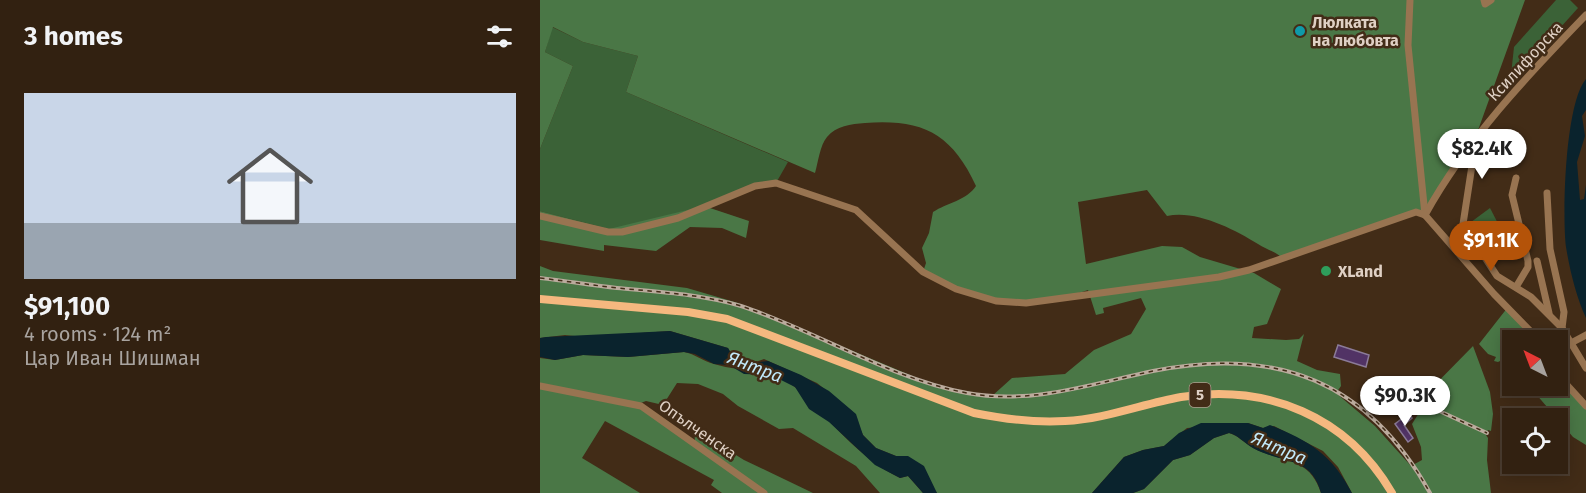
<!DOCTYPE html>
<meta charset="utf-8">
<style>
:root{--surface:#322111;--page:#3d2e1f;--text:#f1f3f6;--muted:#a8a39f;--line:#4d3e31;--accent:#b45309}
body{margin:0;font-family:"Fira Sans",sans-serif;background:var(--page);color:var(--text);height:100vh;display:flex;flex-direction:column;font-size:22px;white-space:nowrap}
*{box-sizing:border-box;margin:0}
p{font-size:20px;color:var(--muted)}
.icon{flex:none;width:33px;height:33px;fill:none;stroke:currentColor;stroke-width:2;stroke-linecap:round;stroke-linejoin:round}
.map{position:relative;flex:1;overflow:hidden}
.details{display:flex;flex-direction:column;background:var(--surface);width:540px}
.details>*{flex:none}
.needle{width:39px;rotate:318deg}
.controls{position:absolute;left:962px;top:330px;display:grid;gap:12px}
.controls a{display:grid;place-items:center;width:66px;height:66px;border-radius:0px;background:var(--surface);box-shadow:0 3px 15px #0003,0 0 0 2px var(--line);font-size:30px}
.price{position:absolute;translate:-50% -51px;padding:0 14px;border-radius:21px;background:#fff;color:#222;font-size:20px;line-height:39px;filter:drop-shadow(0 2px 3px #0008)}
.price::after{content:'';position:absolute;left:50%;top:36px;width:18px;height:14px;margin-left:-9px;background:inherit;clip-path:polygon(0 0,100% 0,50% 100%)}
.price.active{background:var(--accent);color:#fff}
ul{padding:0;list-style:none}
li{display:grid;align-content:center;gap:12px;height:318px;padding:0 24px}
li+li{border-top:2px solid var(--line)}
li span{display:grid;place-items:center;height:186px;border-radius:0px;color:#555}
li>.icon{margin-inline-start:auto}
span .icon{width:108px;height:108px;fill:#fffc;stroke-width:1}
li b{font-size:26px}
h2{display:flex;justify-content:space-between;align-items:center;height:72px;padding:0 24px;font-size:26px}
main{display:flex;flex:1;min-height:0}
.map>svg:first-child{display:block}
</style>
<main>
<section class="details">
<h2>3 homes<svg class="icon" aria-label="filters" viewBox="0 0 24 24"><path d="M4 7h16M4 17h16"/><circle cx="9" cy="7" r="2"/><circle cx="15" cy="17" r="2"/></svg></h2>
<ul>
<li><span style="background:linear-gradient(#c9d6e8 70%,#9aa5b1 0)"><svg class="icon" aria-label="home" viewBox="0 0 24 24"><path d="M3 11l9-7 9 7M6 9v11h12V9"/></svg></span><div><b>$91,100</b><p>4 rooms · 124 m²</p><p>Цар Иван Шишман</p></div></li>
</ul>
</section>
<div class="map">
<svg width="1046" height="493" viewBox="0 0 1046 493">
<rect width="100%" height="100%" fill="#422c17"/>
<!-- green -->
<g fill="#3b6237">
<polygon points="1016,0 1030,0 1038,8 975,78 971,75 974,47"/>
<polygon points="12,27 43,42 98,56 86,92 248,162 236,183 215,186 164,206 81,228 69,229 0,211 0,149 33,66 5,52"/>
<polygon points="950,208 966,239 946,255 927,225"/>
</g>
<!-- forest -->
<g fill="#4a7746">
<path d="M0,0H985L937,133L885,215L876,212L742,258C735,251 727,250 718,244C693,229 657,210 627,216L607,190L538,202L546,264L622,246L642,247L660,257L714,273L741,289L727,324L714,327L712,338L746,340L759,339L764,334L757,361L777,370L800,374L801,386L796,393L835,426L871,466L882,460L881,447L872,424L882,408L881,399L933,346L950,392L953,414L951,431L948,430L946,435L948,438L947,460L951,493H812L798,467L783,451L734,426L723,428L708,423L647,428L624,446L603,450L584,457L552,493H397L368,457L356,456L336,448L323,435L312,411L277,383L224,359L213,363L201,360L192,355L188,348L130,331L44,337L25,335L0,338V266L13,271L147,288L198,303L377,378L404,387L452,396L472,378L525,374L554,350L591,334L606,309L601,298L563,308L564,313L556,315L548,290C512,302 471,307 433,296C416,291 399,279 383,272L386,263L382,248L389,233L393,212C407,203 427,200 436,186C411,132 381,119 325,123C311,124 296,126 287,137C280,145 278,163 275,173L86,92L98,56L43,42L13,27L5,52L33,66L0,149Z"/>
<polygon points="164,206 209,221 206,238 182,228 150,227 116,251 64,245 64,251 0,240 0,211 69,229"/>
<polygon points="968,307 999,340 972,340 972,369 964,359 958,362 954,361 956,357 948,354 939,344"/>
<path d="M144,352C155,354 163,361 174,364C199,372 235,369 256,388C290,419 317,457 360,478L368,476L383,493H340L316,466L253,428L239,429L198,406L183,394L158,384L137,383L123,405L106,401L98,404L155,441L154,429L204,460L273,493H182L171,485L174,480L65,421L42,458L100,493H0V358L15,360L43,355L88,357Z"/>
<polygon points="1017,374 1046,406 1046,445 1033,437 989,386 1017,386"/>
<path d="M689,433C700,436 707,446 717,450C746,463 770,458 781,493H593L604,489L633,460L650,455L674,438Z"/>
</g>
<!-- water -->
<g fill="#0a232d">
<path d="M1046,79V110L1042,116L1045,136L1037,162L1040,200L1044,199L1046,185V318C1036,296 1030,271 1026,247C1022,214 1025,103 1046,79Z"/>
<polygon points="130,331 188,348 192,355 201,360 213,363 228,361 261,375 289,391 316,414 323,435 336,448 356,456 368,456 384,466 397,493 383,493 368,476 360,478 335,465 289,422 269,409 255,387 231,375 204,374 189,365 174,364 155,354 144,352 88,357 43,355 15,360 0,357 0,338 6,337"/>
<path d="M661,423H708L723,428L730,425C770,441 792,455 812,493H781C771,455 741,464 713,448C704,443 698,435 689,433L674,438L650,455L633,460L604,489L593,493H552L584,457L603,450L624,446L639,433Z"/>
</g>
<!-- building -->
<g fill="#513365" stroke="#8b7b98" stroke-width="1.5">
<polygon points="798,345 829,355 826,367 794,357"/>
<polygon points="869,413 872,418 864,425 873,438 868,442 855,424"/>
</g>
<g fill="none" stroke-linecap="round" stroke-linejoin="round">
<!-- minor -->
<g stroke="#987451" stroke-width="7">
<polyline points="870,0 868,45 885,215"/>
<polyline points="944,0 945,4 951,0"/>
<polyline points="937,133 923,224 957,276 991,297 1022,328 1046,368"/>
<polyline points="1007,193 1010,249 1024,312 1022,328"/>
<path d="M885,215C927,139 986,77 1046,15"/>
<polyline points="0,216 68,232 82,232 138,218 215,186 236,183 316,210 383,272 416,289 456,301 486,303 679,277 709,270 876,212 885,215 954,294 999,340"/>
<polyline points="997,261 1009,313"/>
<polyline points="976,287 988,267 988,261 972,195 976,178"/>
<polyline points="1031,343 1046,335"/>
<polyline points="1017,374 1046,406"/>
<polyline points="0,386 101,406 224,493"/>
</g>
<!-- major -->
<path stroke="#f5b87f" stroke-width="8" d="M0,299L148,312L187,319L434,413C464,419 494,423 525,421C565,419 602,404 641,397C728,384 807,416 852,493"/>
<defs>
<g id="rail">
<path d="M0,278C26,281 51,285 77,288C119,292 160,294 201,306C277,331 348,378 427,393C491,405 551,384 613,371C737,346 828,381 890,493"/>
<polyline points="871,398 947,433"/>
</g>
</defs>
<!-- rail casing -->
<use href="#rail" stroke="#bbab9d" stroke-width="4"/>
<!-- rail -->
<use href="#rail" stroke="#422c17" stroke-width="1.5" stroke-dasharray="4.5" stroke-linecap="butt"/>
</g>
<!-- markers -->
<circle fill="#0f9aa8" stroke="#422c17" stroke-width="2" cx="760" cy="31" r="6"/>
<circle fill="#2e9e5b" stroke="#422c17" stroke-width="2" cx="786" cy="271" r="6"/>
<g text-anchor="middle" stroke-width="5" stroke-linejoin="round" paint-order="stroke">
<!-- shield labels -->
<rect fill="#422c17" stroke="#b09f90" stroke-width="1.5" x="649.5" y="383" width="21" height="24" rx="4.5"/>
<g font-size="15" font-weight="bold" fill="#dfd0c4">
<text x="660" y="400">5</text>
</g>
<!-- poi labels -->
<g font-size="16" font-weight="bold" fill="#dfd0c4" stroke="#422c17" text-anchor="start">
<text x="772" y="28">Люлката<tspan x="772" dy="18">на любовта</tspan></text>
<text x="798" y="277">XLand</text>
</g>
<!-- street labels -->
<g font-size="16" fill="#dfd0c4" stroke="#422c17">
<text transform="translate(985 61) rotate(-47)" y="6">Ксилифорска</text>
<text transform="translate(158 429) rotate(35)" y="6">Опълченска</text>
</g>
<!-- water labels -->
<g font-size="18" font-style="italic" fill="#c2eafc" stroke="#422c17">
<text transform="translate(215 367) rotate(21)" y="6">Янтра</text>
<text transform="translate(739 448) rotate(23)" y="6">Янтра</text>
</g>
</g>
</svg>
<div class="controls">
<a><svg class="needle" viewBox="-14 -14 28 28"><path d="M0-13l5 13h-10z" fill="#e53935"/><path d="M0 13l5-13h-10z" fill="#a8a39f"/></svg></a>
<a><svg class="icon" aria-label="locate" viewBox="0 0 24 24"><circle cx="12" cy="12" r="6"/><path d="M12 2v4M12 18v4M2 12h4M18 12h4"/></svg></a>
</div>
<b class="price" style="left:942px;top:180px">$82.4K</b>
<b class="price active" style="left:951px;top:272px">$91.1K</b>
<b class="price" style="left:865px;top:427px">$90.3K</b>
</div>
</main>
